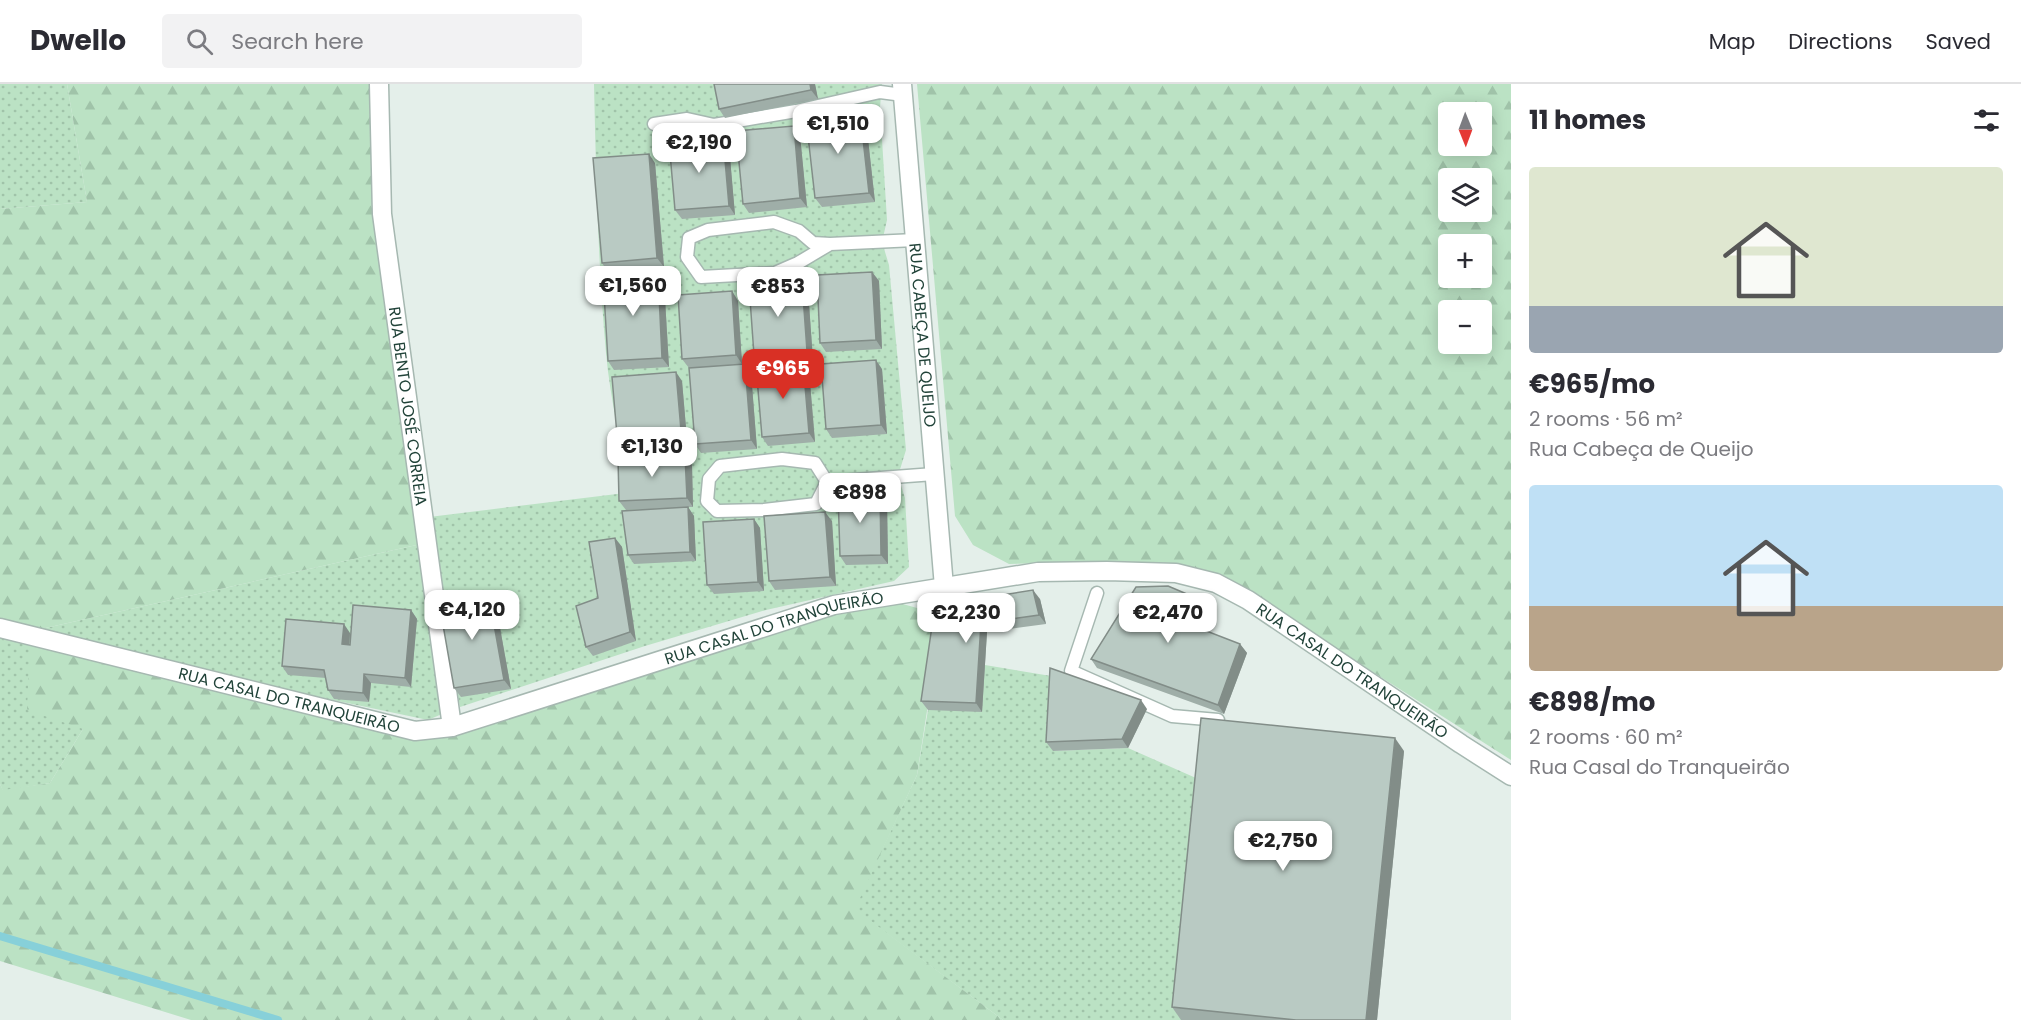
<!DOCTYPE html>
<meta charset="utf-8">
<style>
:root{--surface:#fff;--page:#f2f2f3;--text:#2b2b33;--muted:#7c7c81;--line:#e1e1e2;--accent:#d93025}
body{margin:0;font-family:Poppins,sans-serif;background:var(--page);color:var(--text);height:100vh;display:flex;flex-direction:column;font-size:22px;white-space:nowrap}
*{box-sizing:border-box;margin:0}
p{font-size:20px;color:var(--muted)}
.icon{flex:none;width:33px;height:33px;fill:none;stroke:currentColor;stroke-width:2;stroke-linecap:round;stroke-linejoin:round}
.map{position:relative;flex:1;overflow:hidden}
.drawer{display:flex;flex-direction:column;background:var(--surface);width:510px}
.drawer>*{flex:none}
.needle{width:39px;rotate:179deg}
.fabs{position:absolute;left:1438px;top:18px;display:grid;gap:12px}
.fabs a{display:grid;place-items:center;width:54px;height:54px;border-radius:6px;background:var(--surface);box-shadow:0 3px 15px #0003;font-size:30px}
.price{position:absolute;translate:-50% -51px;padding:0 14px;border-radius:12px;background:#fff;color:#222;font-size:20px;line-height:39px;filter:drop-shadow(0 2px 3px #0008)}
.price::after{content:'';position:absolute;left:50%;top:36px;width:18px;height:14px;margin-left:-9px;background:inherit;clip-path:polygon(0 0,100% 0,50% 100%)}
.price.active{background:var(--accent);color:#fff}
ul{padding:0;list-style:none}
li{display:grid;align-content:center;gap:12px;height:318px;padding:0 18px}
li span{display:grid;place-items:center;height:186px;border-radius:6px;color:#555}
li>.icon{margin-inline-start:auto}
span .icon{width:108px;height:108px;fill:#fffc;stroke-width:1}
li b{font-size:26px}
h2{display:flex;justify-content:space-between;align-items:center;height:72px;padding:0 18px;font-size:26px}
header{display:flex;align-items:center;gap:36px;box-sizing:border-box;height:84px;padding:0 30px;background:var(--surface);border-bottom:2px solid var(--line)}
header strong{font-size:28px}
nav{display:flex;gap:33px;margin-inline-start:auto;font-size:21px}
.search{width:420px;height:54px;background:var(--page);display:flex;align-items:center;gap:15px;box-sizing:border-box;padding:0 21px;border-radius:6px;color:var(--muted);font-size:22px}
main{display:flex;flex:1;min-height:0}
.map>svg:first-child{display:block}
</style>
<header>
<strong>Dwello</strong>
<div class="search"><svg class="icon" aria-label="search" viewBox="0 0 24 24"><circle cx="10" cy="10" r="6"/><path d="M15 15l6 6"/></svg>Search here</div>
<nav><a>Map</a><a>Directions</a><a>Saved</a></nav>
</header>
<main>
<div class="map">
<svg width="1511" height="936" viewBox="0 0 1511 936">
<defs>
<pattern id="grass-dots" width="8" height="8" patternUnits="userSpaceOnUse" patternTransform="scale(1.5)"><rect width="8" height="8" fill="#bbe2c4"/><path d="M2 2h.1M6 6h.1" fill="none" stroke="#a0c3a9" stroke-width="1.8" stroke-linecap="round"/></pattern>
<pattern id="forest-firs" width="22" height="20" patternUnits="userSpaceOnUse" patternTransform="scale(1.5)"><rect width="22" height="20" fill="#bbe2c4"/><path d="M5 1l3.5 6h-7zM16 11l3.5 6h-7z" fill="#a0c3a9"/></pattern>
</defs>
<rect width="100%" height="100%" fill="#e4efea"/>
<!-- grass -->
<g fill="url(#grass-dots)">
<polygon points="0,0 67,0 87,118 0,125"/>
<path d="M594,0H882L880,23L887,136L882,158L889,181L906,366L898,392L905,414L909,483L894,497L766,526L645,562L460,623L444,536L429,433L625,409C623,362 610,316 606,269C598,180 596,90 594,0Z"/>
<polygon points="421,460 442,630 428,636 276,604 32,547"/>
<polygon points="0,552 30,558 83,645 50,699 3,707 0,700"/>
<polygon points="985,581 1057,593 1053,667 1128,664 1205,698 1181,936 1003,936 854,825 917,691 928,626"/>
</g>
<!-- forest -->
<g fill="url(#forest-firs)" fill-rule="evenodd">
<polygon points="67,0 374,0 421,460 32,547 0,536 0,125 87,118"/>
<path d="M917,0H1511V676L1227,495L1174,481L1106,478L1009,480L973,461L955,432ZM1449,28H1482V62H1449ZM1449,94H1482V128H1449ZM1449,160H1482V194H1449ZM1449,226H1482V260H1449Z"/>
<polygon points="892,517 942,531 917,691 855,825 1003,936 191,936 0,877 0,700 3,706 50,699 83,645 27,626 30,558 414,654 833,526"/>
</g>
<g fill="none" stroke-linecap="round" stroke-linejoin="round">
<!-- stream -->
<polyline stroke="#87d0d9" stroke-width="8" points="0,852 278,936"/>
<defs>
<g id="service">
<polyline points="654,40 687,35 714,41 796,27 880,8 903,11"/>
<polyline points="830,160 813,159 799,147 774,138 708,146 689,154 687,173 701,193 775,189 798,179 830,160 915,156"/>
<polyline points="827,398 815,379 782,375 720,382 709,395 707,417 717,427 764,426 816,420 827,398 934,390"/>
<polyline points="1097,509 1071,587 1172,632 1218,636"/>
</g>
<g id="minor">
<path id="s1" d="M379,0L382,130L452,643"/>
<path id="s2" d="M902,0L944,503"/>
<path id="s3" d="M0,544L415,647L452,643L834,521L1038,488L1107,487L1176,489L1216,499L1248,516L1461,660L1511,692"/>
</g>
</defs>
<!-- service casing -->
<use href="#service" stroke="#a6b8b1" stroke-width="15"/>
<!-- minor casing -->
<use href="#minor" stroke="#a6b8b1" stroke-width="21"/>
<!-- service -->
<use href="#service" stroke="#fff" stroke-width="12"/>
<!-- minor -->
<use href="#minor" stroke="#fff" stroke-width="18"/>
</g>
<!-- wall -->
<g fill="#9faea8">
<polygon points="714,0 815,0 818,15 725,34 719,25"/>
<polygon points="866,37 875,118 822,123 815,114"/>
<polygon points="794,42 800,51 807,123 749,129 743,120"/>
<polygon points="723,53 729,62 735,131 682,135 675,126"/>
<polygon points="655,79 664,183 608,188 602,179"/>
<polygon points="872,188 879,197 882,265 826,268 820,259"/>
<polygon points="658,189 664,198 669,283 614,286 608,277"/>
<polygon points="808,206 813,276 760,280 754,271"/>
<polygon points="732,207 738,217 742,280 751,289 757,365 701,369 695,360 689,284 682,275"/>
<polygon points="882,285 887,350 832,354 826,345"/>
<polygon points="809,287 815,358 768,362 762,353"/>
<polygon points="682,297 688,367 624,372 618,363"/>
<polygon points="685,372 692,381 693,423 688,423 694,432 696,477 634,480 628,471 680,424 626,426 619,417"/>
<polygon points="880,408 887,417 888,480 846,481 840,472"/>
<polygon points="754,435 760,444 764,507 714,510 707,501"/>
<polygon points="832,437 836,502 775,506 769,497"/>
<polygon points="615,454 622,463 636,557 593,572 586,563 598,514"/>
<polygon points="488,507 495,516 511,605 461,613 454,604 451,540"/>
<polygon points="1194,513 1200,522 1202,546 1240,560 1247,569 1224,630 1097,584 1091,575"/>
<polygon points="1040,515 1046,540 987,548 982,628 928,626 921,617 935,522"/>
<polygon points="411,526 417,535 411,603 371,599 369,618 334,615 328,606 326,594 288,591 282,582 350,549 349,561"/>
<polygon points="1147,625 1128,664 1053,667 1046,658"/>
<polygon points="1404,667 1377,936 1181,936 1172,923"/>
</g>
<!-- shaded-wall -->
<g fill="#828d88">
<polygon points="810,0 815,0 818,15 811,6"/>
<polygon points="860,28 866,37 875,118 869,109"/>
<polygon points="794,42 800,51 807,123 800,114"/>
<polygon points="723,53 729,62 735,131 729,122"/>
<polygon points="649,70 655,79 664,183 657,174"/>
<polygon points="872,188 879,197 882,265 876,256"/>
<polygon points="658,189 664,198 669,283 662,274"/>
<polygon points="802,197 808,206 813,276 807,267"/>
<polygon points="732,207 738,217 742,280 736,271"/>
<polygon points="876,276 882,285 887,350 881,341"/>
<polygon points="803,278 809,287 815,358 809,349"/>
<polygon points="745,280 751,289 757,365 751,356"/>
<polygon points="676,288 682,297 688,367 682,358"/>
<polygon points="685,372 692,381 693,423 687,414"/>
<polygon points="880,408 887,417 888,480 881,471"/>
<polygon points="688,423 694,432 696,477 690,468"/>
<polygon points="825,428 832,437 836,502 830,493"/>
<polygon points="754,435 760,444 764,507 758,498"/>
<polygon points="615,454 622,463 636,557 630,548"/>
<polygon points="1033,506 1040,515 1046,540 1039,531"/>
<polygon points="488,507 495,516 511,605 504,596"/>
<polygon points="1194,513 1200,522 1202,552 1196,543"/>
<polygon points="411,526 417,535 411,603 405,594"/>
<polygon points="981,539 987,548 982,628 976,619"/>
<polygon points="344,540 350,549 349,569 342,560"/>
<polygon points="1240,560 1247,569 1224,630 1218,621"/>
<polygon points="364,590 371,599 369,618 363,609"/>
<polygon points="1141,616 1147,625 1128,664 1122,655"/>
<polygon points="1395,654 1404,667 1377,936 1366,936"/>
</g>
<!-- building -->
<g fill="#b9cac3" stroke="#828d88" stroke-width="1.5">
<polygon points="714,0 810,0 811,6 719,25"/>
<polygon points="860,28 869,109 815,114 806,34"/>
<polygon points="794,42 800,114 743,120 736,47"/>
<polygon points="723,53 729,122 675,126 669,58"/>
<polygon points="649,70 657,174 602,179 593,74"/>
<polygon points="872,188 876,256 820,259 817,191"/>
<polygon points="658,189 662,274 608,277 603,192"/>
<polygon points="802,197 807,267 754,271 749,201"/>
<polygon points="732,207 736,271 682,275 678,211"/>
<polygon points="876,276 881,341 826,345 821,280"/>
<polygon points="803,278 809,349 762,353 756,282"/>
<polygon points="745,280 751,356 695,360 689,284"/>
<polygon points="676,288 682,358 618,363 612,293"/>
<polygon points="685,372 687,414 619,417 618,374"/>
<polygon points="880,408 881,471 840,472 838,409"/>
<polygon points="688,423 690,468 628,471 622,427"/>
<polygon points="825,428 830,493 769,497 764,432"/>
<polygon points="754,435 758,498 707,501 703,438"/>
<polygon points="615,454 630,548 586,563 576,522 598,514 589,458"/>
<polygon points="1168,502 1194,513 1196,543 1240,560 1218,621 1091,575 1136,503"/>
<polygon points="1033,506 1039,531 981,539 976,619 921,617 935,522"/>
<polygon points="488,507 504,596 454,604 443,541 451,540 446,514"/>
<polygon points="353,521 411,526 405,594 364,590 363,609 328,606 324,586 282,582 286,535 344,540 342,560 350,561"/>
<polygon points="1050,584 1141,616 1122,655 1046,658"/>
<polygon points="1201,634 1395,654 1366,936 1296,936 1172,923"/>
</g>
<g text-anchor="middle" stroke-width="6" stroke-linejoin="round" paint-order="stroke">
<!-- street labels -->
<g font-size="16" fill="#214339" stroke="#f6fbf8">
<text dy="6" stroke="none"><textPath href="#s2" startOffset="252">RUA CABEÇA DE QUEIJO</textPath></text>
<text dy="6" stroke="none"><textPath href="#s1" startOffset="324">RUA BENTO JOSÉ CORREIA</textPath></text>
<text dy="6" stroke="none"><textPath href="#s3" startOffset="802">RUA CASAL DO TRANQUEIRÃO</textPath></text>
<text dy="6" stroke="none"><textPath href="#s3" startOffset="1414">RUA CASAL DO TRANQUEIRÃO</textPath></text>
<text dy="6" stroke="none"><textPath href="#s3" startOffset="298">RUA CASAL DO TRANQUEIRÃO</textPath></text>
</g>
</g>
</svg>
<div class="fabs">
<a><svg class="needle" viewBox="-14 -14 28 28"><path d="M0-13l5 13h-10z" fill="#e53935"/><path d="M0 13l5-13h-10z" fill="#7c7c81"/></svg></a>
<a><svg class="icon" aria-label="layers" viewBox="0 0 24 24"><path d="M12 4l9 5-9 5-9-5zM3 14l9 5 9-5"/></svg></a>
<a>+</a>
<a>−</a>
</div>
<b class="price" style="left:838px;top:71px">€1,510</b>
<b class="price" style="left:699px;top:90px">€2,190</b>
<b class="price" style="left:633px;top:233px">€1,560</b>
<b class="price" style="left:778px;top:234px">€853</b>
<b class="price active" style="left:783px;top:316px">€965</b>
<b class="price" style="left:652px;top:394px">€1,130</b>
<b class="price" style="left:860px;top:440px">€898</b>
<b class="price" style="left:472px;top:557px">€4,120</b>
<b class="price" style="left:966px;top:560px">€2,230</b>
<b class="price" style="left:1168px;top:560px">€2,470</b>
<b class="price" style="left:1283px;top:788px">€2,750</b>
</div>
<section class="drawer">
<h2>11 homes<svg class="icon" aria-label="filters" viewBox="0 0 24 24"><path d="M4 7h16M4 17h16"/><circle cx="9" cy="7" r="2"/><circle cx="15" cy="17" r="2"/></svg></h2>
<ul>
<li><span style="background:linear-gradient(#dfe7d0 75%,#9aa5b1 0)"><svg class="icon" aria-label="home" viewBox="0 0 24 24"><path d="M3 11l9-7 9 7M6 9v11h12V9"/></svg></span><div><b>€965/mo</b><p>2 rooms · 56 m²</p><p>Rua Cabeça de Queijo</p></div></li>
<li><span style="background:linear-gradient(#bfe0f5 65%,#b9a48a 0)"><svg class="icon" aria-label="home" viewBox="0 0 24 24"><path d="M3 11l9-7 9 7M6 9v11h12V9"/></svg></span><div><b>€898/mo</b><p>2 rooms · 60 m²</p><p>Rua Casal do Tranqueirão</p></div></li>
</ul>
</section>
</main>
